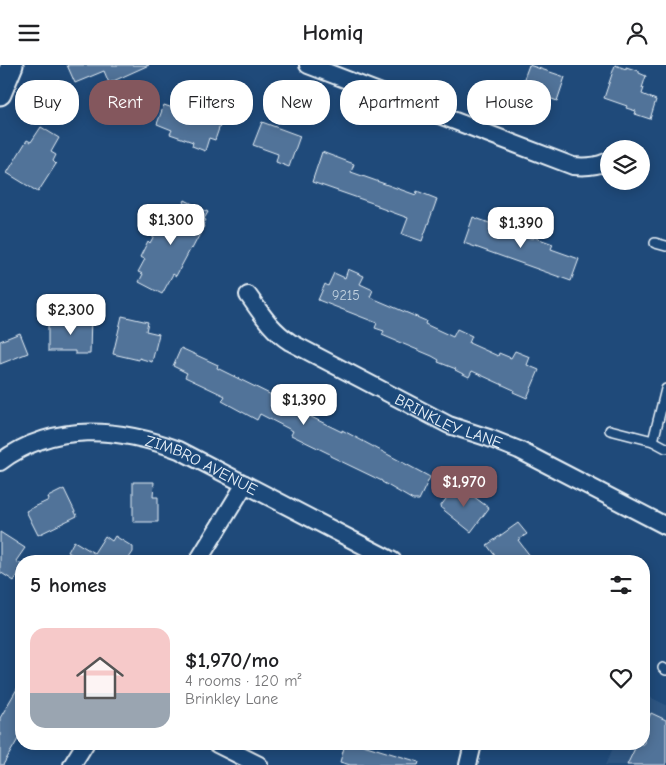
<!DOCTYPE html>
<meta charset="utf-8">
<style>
:root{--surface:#fff;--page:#f6f6f6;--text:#202124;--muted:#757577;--line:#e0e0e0;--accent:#84575d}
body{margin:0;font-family:"Comic Neue",sans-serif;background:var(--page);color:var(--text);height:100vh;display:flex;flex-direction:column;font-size:19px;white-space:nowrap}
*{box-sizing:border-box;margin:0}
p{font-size:16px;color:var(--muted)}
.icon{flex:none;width:28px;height:28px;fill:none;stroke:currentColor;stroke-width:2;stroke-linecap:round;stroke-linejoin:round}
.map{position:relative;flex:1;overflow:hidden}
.details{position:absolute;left:15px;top:490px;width:635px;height:195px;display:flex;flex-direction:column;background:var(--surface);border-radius:20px;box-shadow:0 2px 12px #0003}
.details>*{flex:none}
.banner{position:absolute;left:15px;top:15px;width:636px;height:45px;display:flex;gap:10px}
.tools{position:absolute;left:600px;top:75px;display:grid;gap:10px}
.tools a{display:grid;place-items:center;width:50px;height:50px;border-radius:50%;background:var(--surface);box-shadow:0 2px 12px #0003;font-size:25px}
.price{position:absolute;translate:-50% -42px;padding:0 11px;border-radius:10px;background:#fff;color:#222;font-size:16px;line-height:32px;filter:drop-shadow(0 1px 2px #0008)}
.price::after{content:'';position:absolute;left:50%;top:30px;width:15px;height:11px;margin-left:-8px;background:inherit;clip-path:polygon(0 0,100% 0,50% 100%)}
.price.on{background:var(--accent);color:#fff}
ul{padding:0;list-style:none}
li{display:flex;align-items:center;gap:15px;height:125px;padding:0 15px}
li+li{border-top:1px solid var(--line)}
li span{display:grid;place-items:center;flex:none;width:140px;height:100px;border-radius:15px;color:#555}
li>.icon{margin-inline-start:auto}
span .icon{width:60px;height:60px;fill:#fffc;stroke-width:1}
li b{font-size:21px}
h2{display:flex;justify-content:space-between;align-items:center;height:60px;padding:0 15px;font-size:21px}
.chip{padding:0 18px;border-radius:20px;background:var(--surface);box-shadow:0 2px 12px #0003;font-size:18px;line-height:45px}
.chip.on{background:var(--accent);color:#fff}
header{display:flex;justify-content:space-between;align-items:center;height:65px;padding:0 15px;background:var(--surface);font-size:22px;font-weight:800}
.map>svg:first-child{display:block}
</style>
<header><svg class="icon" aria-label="menu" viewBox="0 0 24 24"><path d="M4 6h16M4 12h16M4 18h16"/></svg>Homiq<svg class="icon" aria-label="person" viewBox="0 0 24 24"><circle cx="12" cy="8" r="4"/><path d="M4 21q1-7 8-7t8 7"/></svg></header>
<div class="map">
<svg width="666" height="700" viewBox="0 0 666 700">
<rect width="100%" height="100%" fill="#1f4a7a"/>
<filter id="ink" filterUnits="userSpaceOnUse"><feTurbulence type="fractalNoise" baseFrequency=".02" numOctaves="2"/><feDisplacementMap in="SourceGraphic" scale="10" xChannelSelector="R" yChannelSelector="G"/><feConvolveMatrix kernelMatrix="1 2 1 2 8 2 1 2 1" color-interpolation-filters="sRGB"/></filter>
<g filter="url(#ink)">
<!-- built -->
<polygon fill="#2e5683" points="644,629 666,640 666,700 605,700 615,679 644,679"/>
<!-- building -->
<g fill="#517399" stroke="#e8f1f8">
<polygon points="67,0 149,0 109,18 104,6 75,18"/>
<polygon points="529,0 565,12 557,36 539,29 540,25 522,19"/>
<polygon points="615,0 626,4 626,2 639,6 639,8 646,11 642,23 644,23 642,29 656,35 650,54 635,49 636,46 626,43 627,41 604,33"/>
<polygon points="184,32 225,46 215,75 209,73 205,86 192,81 193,77 170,69 172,65 157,59 164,40 179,45"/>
<polygon points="262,57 300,71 289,102 276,97 278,89 253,80"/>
<polygon points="41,62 59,73 51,87 56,90 53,96 56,99 38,127 7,108 27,75 31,77"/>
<polygon points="322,87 354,99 351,107 416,130 417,126 437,134 422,176 402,169 408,153 378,142 378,140 312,117"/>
<polygon points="185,135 208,147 204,154 206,155 203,160 204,161 192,184 191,183 176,211 173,209 162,229 139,217 143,209 138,207 145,194 140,192 148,176 150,178 165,150 171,153 177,141 181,143"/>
<polygon points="473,152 533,174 534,172 553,179 551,184 579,194 571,216 464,178"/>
<polygon points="348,204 364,211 360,219 373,225 370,232 426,256 425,259 453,272 457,264 472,271 469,278 498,291 499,288 511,293 515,286 530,292 527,300 539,305 527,333 513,327 514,325 472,306 469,312 455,305 456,304 438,297 439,295 432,291 382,270 384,266 375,263 377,258 318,235 325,219 328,221 334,208 345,213"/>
<polygon points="74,249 91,249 90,289 75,289 75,286 48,286 48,259 74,259"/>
<polygon points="122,251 148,257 146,266 159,269 152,297 139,293 139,295 113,289"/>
<polygon points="20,268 28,288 0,299 0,276"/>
<polygon points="181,283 218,300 217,303 300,344 299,346 342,367 342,365 430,412 419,435 413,435 382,417 382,416 330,391 330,389 291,370 293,366 260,349 257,355 222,336 225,331 185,312 187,308 173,301"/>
<polygon points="133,417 154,417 153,432 158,432 158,457 133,457"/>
<polygon points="457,419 489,443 471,467 440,442"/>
<polygon points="64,424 77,451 38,470 26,446 49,435 48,432"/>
<polygon points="518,458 527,469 518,475 534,496 499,496 487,480"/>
<polygon points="0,467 25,483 16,496 21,499 21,505 14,516 0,507"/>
<polygon points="105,471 112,476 115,471 133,482 133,487 127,496 82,496 68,487 74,476 94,488"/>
<polygon points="21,617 21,669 3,700 0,700 0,653"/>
<polygon points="651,648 666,655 666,700 627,700 637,679 644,679 644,663"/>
<polygon points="345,679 360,679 419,697 418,700 350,700 340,697"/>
</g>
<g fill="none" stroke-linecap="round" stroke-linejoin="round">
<defs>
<g id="service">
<polyline points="655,178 666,181"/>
<polyline points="610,365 653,376 666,383"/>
<polyline points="653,376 666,324"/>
<polyline points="663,603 666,605"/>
</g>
<g id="minor">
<path d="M308,0L573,101C584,102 595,102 606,97"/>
<path id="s1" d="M248,230C261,248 271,265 290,277L449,360L489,373L519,385L666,461"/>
<path id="s2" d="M0,397C55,356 119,363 179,385L393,496"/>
<polyline points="198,496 245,419"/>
<polyline points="217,679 259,700"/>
<polyline points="72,700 85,679"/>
<polyline points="468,700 473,679"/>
</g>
<polyline id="tertiary" points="0,29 12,0"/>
</defs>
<!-- service casing -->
<use href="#service" stroke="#e8f1f8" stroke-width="12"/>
<!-- minor casing -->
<use href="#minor" stroke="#e8f1f8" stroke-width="20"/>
<!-- tertiary casing -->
<use href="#tertiary" stroke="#e8f1f8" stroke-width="25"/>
<!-- service -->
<use href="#service" stroke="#1f4a7a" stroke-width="9"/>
<!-- minor -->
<use href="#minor" stroke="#1f4a7a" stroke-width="16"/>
<!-- tertiary -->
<use href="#tertiary" stroke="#1f4a7a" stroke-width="21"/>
</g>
</g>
<g text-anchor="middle" stroke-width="5" stroke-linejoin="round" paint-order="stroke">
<!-- number labels -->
<g font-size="14" fill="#c2d2e0">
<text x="346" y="235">9215</text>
</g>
<!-- street labels -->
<g font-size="16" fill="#e8f1f8" stroke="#1f4a7a">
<text dy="6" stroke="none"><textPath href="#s1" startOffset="241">BRINKLEY LANE</textPath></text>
<text dy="6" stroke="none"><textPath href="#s2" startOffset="214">ZIMBRO AVENUE</textPath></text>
</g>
</g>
</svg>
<div class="tools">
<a><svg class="icon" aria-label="layers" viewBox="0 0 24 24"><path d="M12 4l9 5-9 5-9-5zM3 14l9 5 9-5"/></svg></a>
</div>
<b class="price" style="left:171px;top:181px">$1,300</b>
<b class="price" style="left:521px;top:184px">$1,390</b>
<b class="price" style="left:71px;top:271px">$2,300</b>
<b class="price" style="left:304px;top:361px">$1,390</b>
<b class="price on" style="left:464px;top:443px">$1,970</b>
<div class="banner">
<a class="chip">Buy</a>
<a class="chip on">Rent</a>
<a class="chip">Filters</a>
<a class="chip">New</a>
<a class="chip">Apartment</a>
<a class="chip">House</a>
</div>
<section class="details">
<h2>5 homes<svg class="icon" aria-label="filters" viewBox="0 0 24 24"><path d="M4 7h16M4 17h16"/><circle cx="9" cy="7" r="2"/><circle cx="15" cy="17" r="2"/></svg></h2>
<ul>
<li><span style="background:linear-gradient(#f6c9c9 65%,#9aa5b1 0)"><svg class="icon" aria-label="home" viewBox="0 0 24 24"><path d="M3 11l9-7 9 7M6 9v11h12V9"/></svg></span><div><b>$1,970/mo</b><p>4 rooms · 120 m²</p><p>Brinkley Lane</p></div><svg class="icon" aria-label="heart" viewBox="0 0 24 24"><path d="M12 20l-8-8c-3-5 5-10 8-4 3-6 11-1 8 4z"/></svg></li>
</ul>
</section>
</div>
